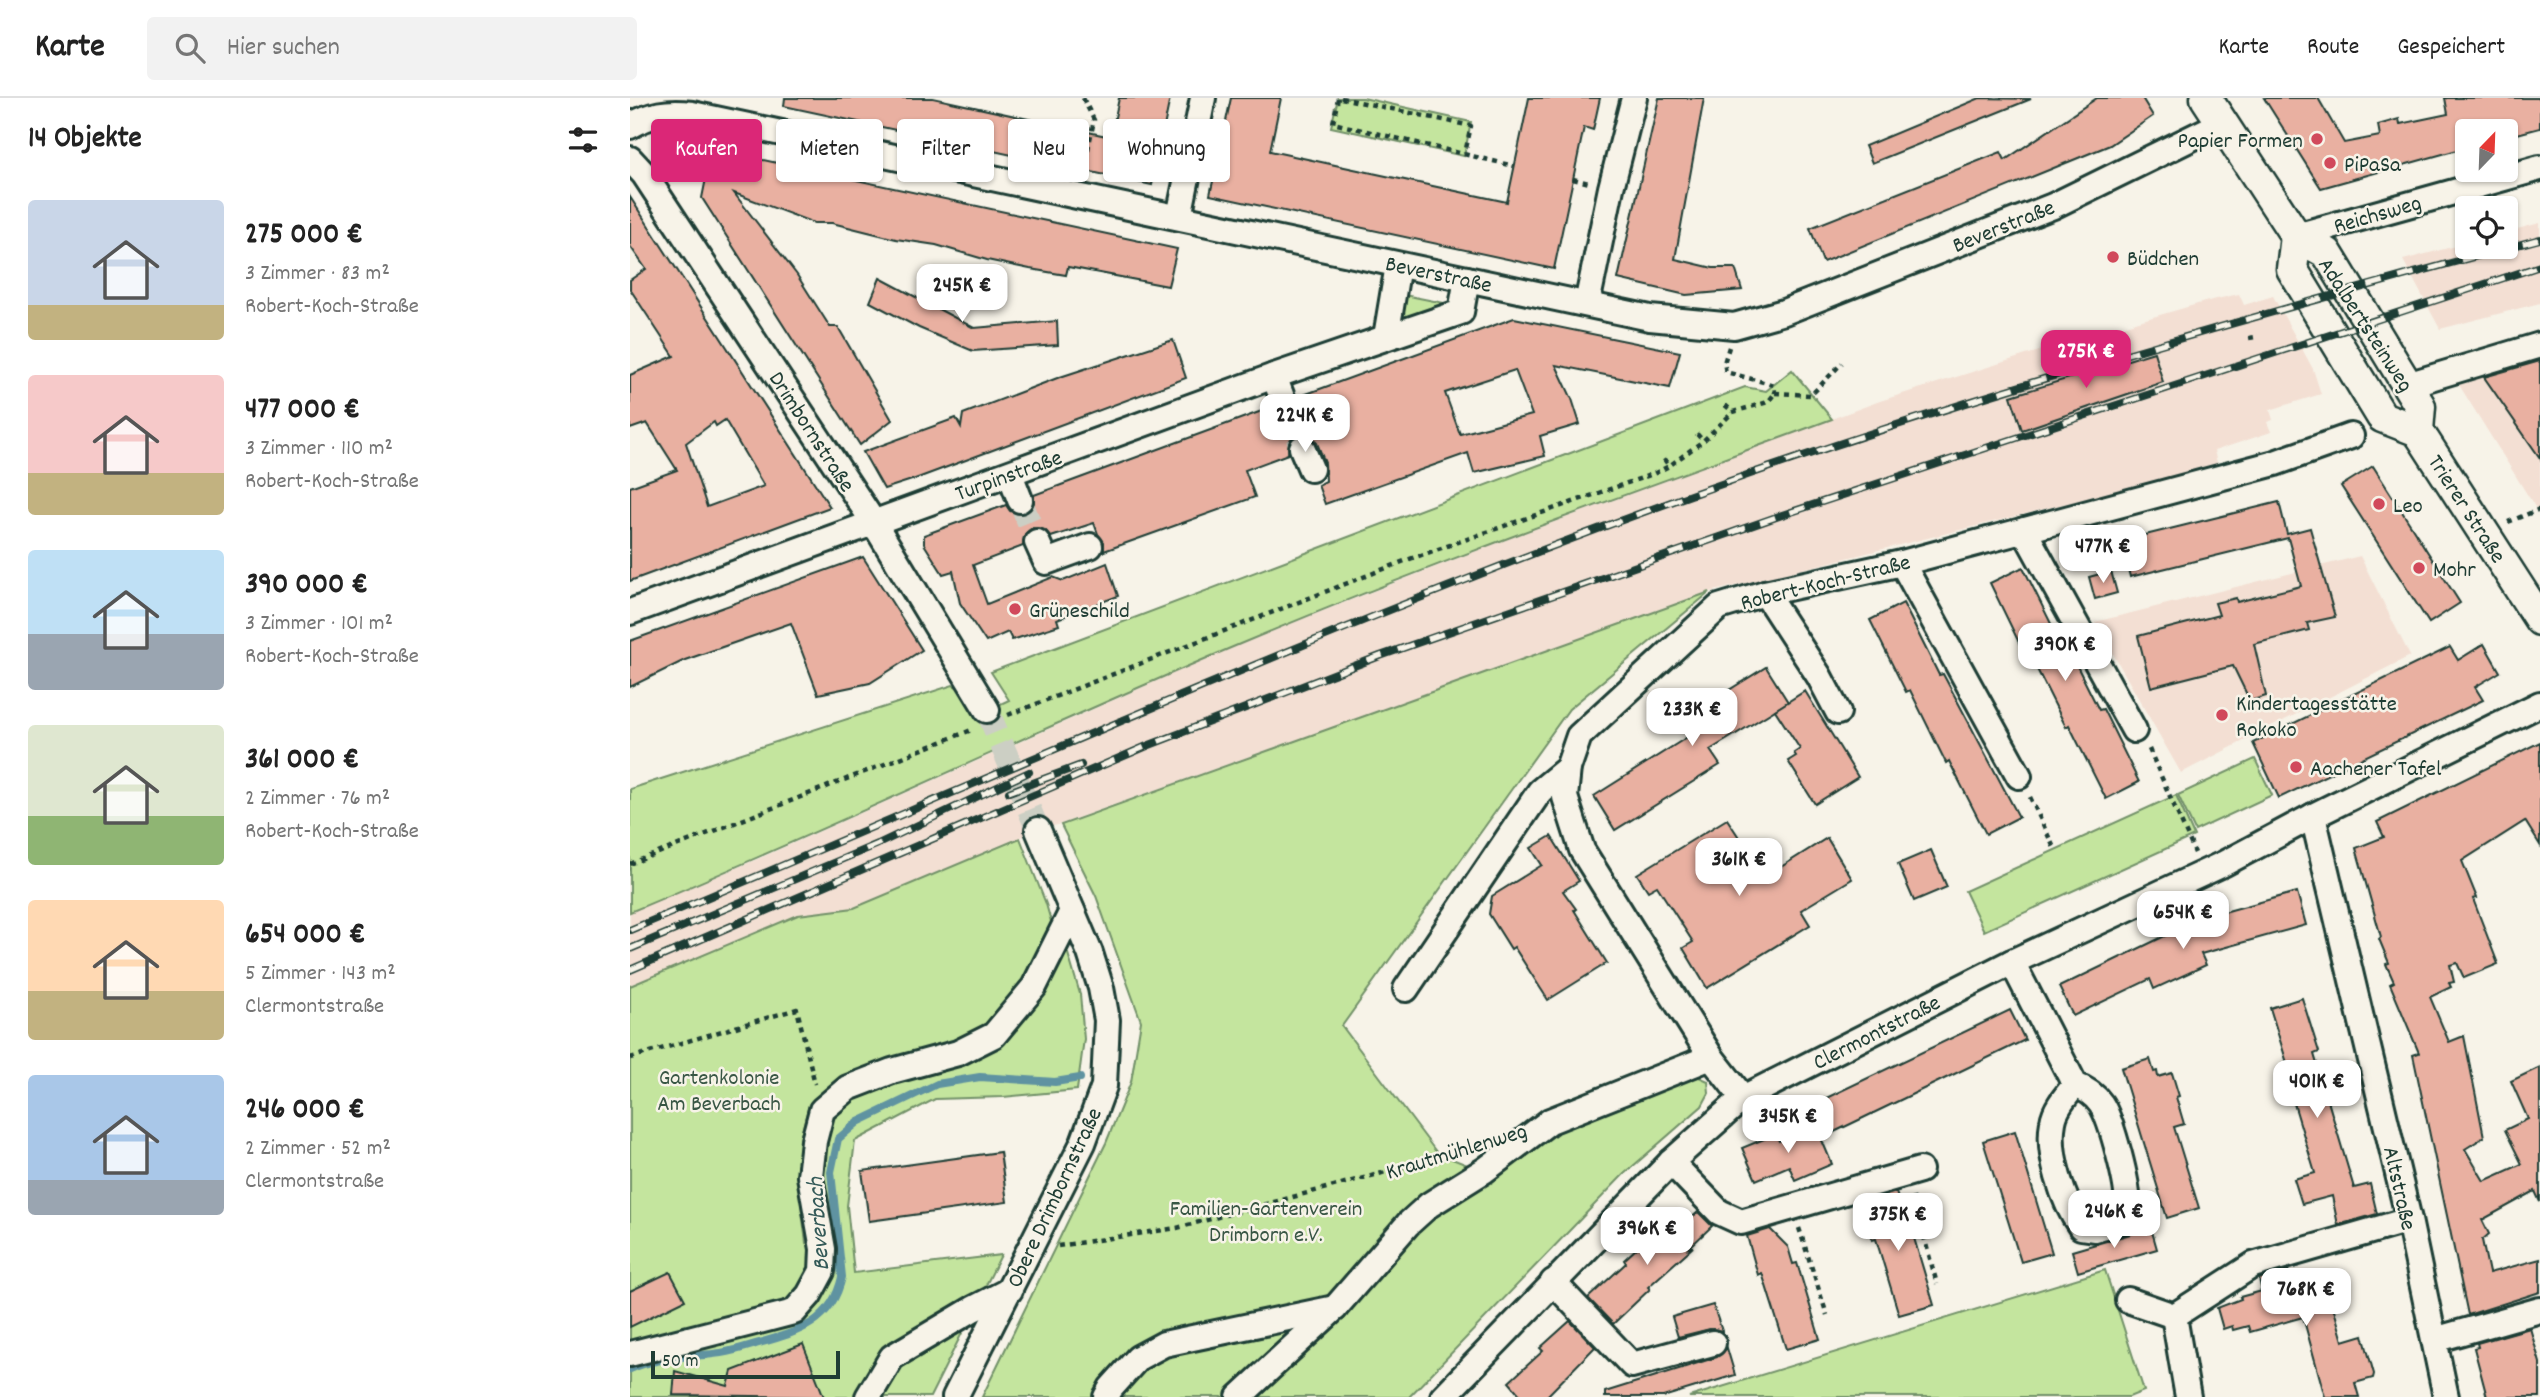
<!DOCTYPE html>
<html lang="de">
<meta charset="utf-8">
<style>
:root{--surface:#fff;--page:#f2f2f2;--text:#222;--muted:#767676;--line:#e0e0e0;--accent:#db2777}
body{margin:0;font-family:Dekko,sans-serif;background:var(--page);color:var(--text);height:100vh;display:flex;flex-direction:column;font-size:26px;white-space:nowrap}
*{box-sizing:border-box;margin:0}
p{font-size:23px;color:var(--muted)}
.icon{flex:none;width:38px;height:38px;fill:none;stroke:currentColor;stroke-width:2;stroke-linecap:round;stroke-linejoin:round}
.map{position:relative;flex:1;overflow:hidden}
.side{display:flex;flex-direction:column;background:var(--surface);width:630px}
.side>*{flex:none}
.guide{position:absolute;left:21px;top:21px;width:665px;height:63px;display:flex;gap:14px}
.needle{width:46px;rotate:23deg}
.tools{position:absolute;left:1825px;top:21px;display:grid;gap:14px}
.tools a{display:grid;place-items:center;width:63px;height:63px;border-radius:7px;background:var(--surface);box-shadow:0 2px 5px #0004;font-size:35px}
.scale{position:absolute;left:21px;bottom:18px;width:189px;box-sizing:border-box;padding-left:7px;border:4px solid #1f3d34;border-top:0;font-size:19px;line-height:24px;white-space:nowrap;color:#1f3d34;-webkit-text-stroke:5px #f7f3e8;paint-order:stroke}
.price{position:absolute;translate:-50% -60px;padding:0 16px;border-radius:14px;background:#fff;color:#222;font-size:23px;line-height:46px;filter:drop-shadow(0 2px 4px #0008)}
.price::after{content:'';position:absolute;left:50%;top:42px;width:21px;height:16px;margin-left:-10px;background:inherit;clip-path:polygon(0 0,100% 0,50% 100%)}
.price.current{background:var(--accent);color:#fff}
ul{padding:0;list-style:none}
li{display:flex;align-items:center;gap:21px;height:175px;padding:0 28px}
li span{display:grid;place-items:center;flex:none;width:196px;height:140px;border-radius:7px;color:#555}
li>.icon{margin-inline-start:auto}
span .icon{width:84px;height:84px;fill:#fffc;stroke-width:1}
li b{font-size:30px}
h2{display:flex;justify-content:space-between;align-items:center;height:84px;padding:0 28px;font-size:30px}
.pill{padding:0 24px;border-radius:7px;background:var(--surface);box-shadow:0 2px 5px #0004;font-size:24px;line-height:63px}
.pill.current{background:var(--accent);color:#fff}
header{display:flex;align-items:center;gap:42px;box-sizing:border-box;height:98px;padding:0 35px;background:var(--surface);border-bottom:2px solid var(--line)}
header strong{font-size:33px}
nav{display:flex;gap:38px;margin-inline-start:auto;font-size:24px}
.search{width:490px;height:63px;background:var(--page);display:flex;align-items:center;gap:18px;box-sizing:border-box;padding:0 24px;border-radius:7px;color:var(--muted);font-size:26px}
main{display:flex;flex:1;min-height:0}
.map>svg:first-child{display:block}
</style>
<header>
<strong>Karte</strong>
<div class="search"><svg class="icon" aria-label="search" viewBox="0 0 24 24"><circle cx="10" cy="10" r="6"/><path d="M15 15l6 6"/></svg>Hier suchen</div>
<nav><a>Karte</a><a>Route</a><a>Gespeichert</a></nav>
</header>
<main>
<section class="side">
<h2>14 Objekte<svg class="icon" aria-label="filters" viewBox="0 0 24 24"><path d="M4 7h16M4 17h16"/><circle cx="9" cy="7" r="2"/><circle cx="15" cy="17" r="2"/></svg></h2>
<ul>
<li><span style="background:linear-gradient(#c9d6e8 75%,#c2b280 0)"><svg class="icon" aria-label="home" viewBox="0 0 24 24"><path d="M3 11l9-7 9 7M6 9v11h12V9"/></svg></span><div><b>275 000 €</b><p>3 Zimmer · 83 m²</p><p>Robert-Koch-Straße</p></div></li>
<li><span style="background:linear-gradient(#f6c9c9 70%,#c2b280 0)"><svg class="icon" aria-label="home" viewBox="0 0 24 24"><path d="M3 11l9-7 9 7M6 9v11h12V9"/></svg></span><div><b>477 000 €</b><p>3 Zimmer · 110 m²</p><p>Robert-Koch-Straße</p></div></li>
<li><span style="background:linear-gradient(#bfe0f5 60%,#9aa5b1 0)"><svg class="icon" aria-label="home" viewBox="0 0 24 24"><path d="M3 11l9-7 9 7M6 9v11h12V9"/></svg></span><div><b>390 000 €</b><p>3 Zimmer · 101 m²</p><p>Robert-Koch-Straße</p></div></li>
<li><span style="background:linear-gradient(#dfe7d0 65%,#8fb573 0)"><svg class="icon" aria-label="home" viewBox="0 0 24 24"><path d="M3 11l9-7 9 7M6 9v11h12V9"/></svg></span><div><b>361 000 €</b><p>2 Zimmer · 76 m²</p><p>Robert-Koch-Straße</p></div></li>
<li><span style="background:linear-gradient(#ffd9b3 65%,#c2b280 0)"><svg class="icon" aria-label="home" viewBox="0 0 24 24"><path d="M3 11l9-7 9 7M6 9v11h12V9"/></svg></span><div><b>654 000 €</b><p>5 Zimmer · 143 m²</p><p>Clermontstraße</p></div></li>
<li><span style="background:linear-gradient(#a9c7e8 75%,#9aa5b1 0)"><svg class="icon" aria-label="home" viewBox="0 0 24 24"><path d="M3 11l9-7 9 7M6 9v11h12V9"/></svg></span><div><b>246 000 €</b><p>2 Zimmer · 52 m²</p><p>Clermontstraße</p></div></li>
</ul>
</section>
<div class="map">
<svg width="1910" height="1299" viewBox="0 0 1910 1299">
<rect width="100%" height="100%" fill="#f7f3e8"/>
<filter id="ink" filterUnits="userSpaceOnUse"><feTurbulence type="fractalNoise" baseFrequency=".0143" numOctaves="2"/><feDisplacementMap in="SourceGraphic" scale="14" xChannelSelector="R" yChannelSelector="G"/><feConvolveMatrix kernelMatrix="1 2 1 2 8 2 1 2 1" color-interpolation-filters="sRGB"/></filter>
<g filter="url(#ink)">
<!-- built -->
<g fill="#f3dfd3">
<polygon points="1910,125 1910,205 1810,231 1773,162 1837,145 1838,149 1876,149 1876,134"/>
<polygon points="1609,196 1614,207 1643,198 1683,271 1691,296 1640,312 1643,322 1637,324 1641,334 1584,353 1588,368 1080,494 431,726 408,732 224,810 168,817 0,888 0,814 130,760 611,545 851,451 1250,303 1447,241 1578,203"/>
<polygon points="1910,235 1910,417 1816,266"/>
<polygon points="1730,458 1780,558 1551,675 1465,524"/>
</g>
<!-- green -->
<g fill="#c4e59e" stroke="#729169" stroke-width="2">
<polygon points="708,0 733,0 841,24 834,58 701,29"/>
<polygon points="774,197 814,205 813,209 778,226 770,222"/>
<path d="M1162,272L1202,321C1004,394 804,464 610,546C405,632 205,729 0,814V691L323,587L333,592L345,618L379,602L361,574L1115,289L1136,293Z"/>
<polygon points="1080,494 939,611 712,928 807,1055 865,1078 916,1035 1025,990 1067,978 1078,983 1079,995 1072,1008 994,1076 779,1299 352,1299 476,1045 501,984 511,923 466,798 431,727"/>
<polygon points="1625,661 1642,697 1565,733 1548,697"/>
<polygon points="1546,697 1564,738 1354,833 1335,793"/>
<polygon points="390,740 416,806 424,834 400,883 356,929 321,947 211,981 179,1006 170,1041 168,1081 176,1145 198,1139 192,1076 203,1017 227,998 331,963 436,849 450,896 454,941 447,992 373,999 305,1001 225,1043 217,1108 224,1175 371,1157 300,1299 0,1299 0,888 168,817 224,810"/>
<polygon points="1475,1172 1514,1293 1499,1299 1059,1299"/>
</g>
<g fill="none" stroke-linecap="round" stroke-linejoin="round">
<!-- stream -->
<path stroke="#5f93a1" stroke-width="8" d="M0,1271C27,1259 62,1259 91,1255C104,1253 116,1249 129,1245C169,1234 202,1224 212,1179L201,1074L208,1041L228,1024L307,986L350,979L425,984L450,980"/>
</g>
<!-- building -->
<g fill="#e9b0a1" stroke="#1f3d34" stroke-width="2" fill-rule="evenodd">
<polygon points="155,0 303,0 481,39 489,0 540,0 522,87 154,8"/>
<polygon points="601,0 651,0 640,53 877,104 899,0 970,0 963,32 954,29 924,171 580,97"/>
<polygon points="1029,0 1074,0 1045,161 1083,170 1105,170 1112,192 1056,197 988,181"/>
<polygon points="1350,0 1401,1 1242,65 1235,48"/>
<polygon points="1467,0 1512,0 1523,18 1480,47 1193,164 1180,130 1371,54 1375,62"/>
<polygon points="1634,0 1688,0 1714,45 1750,38 1748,27 1769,21 1770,26 1818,16 1815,0 1910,0 1910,30 1876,39 1876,33 1838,33 1838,49 1691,90"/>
<polygon points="82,51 547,151 538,188 438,169 436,177 400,171 357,162 306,147 266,141 202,125 184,125 104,95 167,177 200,229 208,229 262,322 230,347 72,100"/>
<path d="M0,99L200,409L0,483V389L47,372L17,325L0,331V277L44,258L0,191V182L16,171L0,148ZM95,322L134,388L77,409L56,345L84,324L86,328Z"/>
<polygon points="250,180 344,230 427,223 428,247 343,253 289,230 240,204"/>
<path d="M884,220L1050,254L1040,290L926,267L942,301L950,326L910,338L915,358L844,375L838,355L695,406L688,387L696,383L695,365L687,345L680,338L673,335L666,337L660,342L658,356L615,372L625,399L474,453V444L468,436L464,425L421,439L415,432L402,430L395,436L393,448L343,467L357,506L423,479L433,483L477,465L488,498L427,521L429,527L382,542L378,534L356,544L330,505L323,473L313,476L294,446V437L376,407L380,413L387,416H396L404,405V397L640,310L644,316L651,319H660L668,308V299ZM885,272L902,317L830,336L815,295Z"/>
<polygon points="543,242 556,280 285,381 254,391 233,354 326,320 331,329 333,316 430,279"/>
<polygon points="1524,254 1533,284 1392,332 1381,298"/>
<polygon points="1910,263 1910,360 1854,279"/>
<polygon points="1743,368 1830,505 1799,525 1711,388"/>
<polygon points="1649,404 1657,436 1680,430 1705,519 1677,525 1679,532 1624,546 1636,598 1620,603 1603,568 1521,589 1508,538 1589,517 1585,505 1606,500 1607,504 1671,488 1658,440 1500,479 1491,443"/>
<polygon points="233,459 292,552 240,585 188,596 161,525 55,562 0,589 0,543"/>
<polygon points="1393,469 1429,542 1433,540 1469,612 1473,611 1509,684 1476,701 1439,627 1436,629 1400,557 1396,559 1360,485"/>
<polygon points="1481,473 1487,495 1465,501 1459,479"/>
<polygon points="1273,505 1309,577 1313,576 1389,719 1356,736 1319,663 1316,665 1280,592 1276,594 1240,522"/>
<polygon points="1854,546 1870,574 1845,589 1853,602 1649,700 1623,645 1820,549 1828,562"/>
<polygon points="1136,569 1158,604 1080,652 1090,667 985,732 964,698 1059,638 1042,610 1059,600 1067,612"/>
<polygon points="1175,593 1228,679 1185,706 1158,663 1166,658 1164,655 1170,651 1145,612"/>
<polygon points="1910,644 1910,747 1895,723 1832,763 1847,800 1843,801 1868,866 1834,880 1827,865 1820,867 1824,884 1819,885 1821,889 1800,899 1819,944 1834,938 1854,1039 1835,1051 1854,1083 1892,1066 1875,1032 1898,1021 1881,983 1910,969 1910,1104 1905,1093 1852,1122 1859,1136 1852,1142 1859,1175 1910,1161 1910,1194 1838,1217 1783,957 1789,955 1760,886 1764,884 1756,866 1759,865 1749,841 1751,839 1726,750 1754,739 1747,724"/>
<polygon points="1097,721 1135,779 1197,740 1222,781 1171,812 1180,827 1077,890 1053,850 1063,844 1027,788 1018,793 1007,776"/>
<polygon points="921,738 949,783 933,793 946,811 944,812 977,865 918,902 884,849 881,851 859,816 862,798 912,767 901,750"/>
<polygon points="1301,752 1317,789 1284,803 1268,766"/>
<polygon points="1667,794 1676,827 1571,856 1576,867 1524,891 1520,881 1443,918 1429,889 1572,820"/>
<polygon points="1672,900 1689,954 1684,956 1724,1090 1740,1086 1747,1116 1708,1127 1702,1098 1672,1106 1664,1081 1685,1075 1652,966 1657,965 1640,910"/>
<polygon points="1380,912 1395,942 1204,1034 1192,1002"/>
<polygon points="1520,961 1524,974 1527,973 1528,979 1542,975 1549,998 1546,999 1554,1026 1544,1029 1569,1110 1537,1120 1491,970"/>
<polygon points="1186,1028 1202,1066 1165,1082 1159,1068 1126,1082 1112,1050 1146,1036 1149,1043"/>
<polygon points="1385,1033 1422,1155 1391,1164 1353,1043"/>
<polygon points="370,1054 377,1104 239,1123 232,1073"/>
<polygon points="1266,1094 1277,1131 1281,1130 1304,1207 1269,1217 1246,1141 1242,1142 1231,1105"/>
<polygon points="1068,1114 1082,1128 1059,1150 1063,1149 1018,1189 1020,1191 983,1226 958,1200 996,1165 994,1162 1033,1126 1043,1137"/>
<polygon points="1521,1130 1527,1151 1448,1174 1442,1153"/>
<polygon points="1140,1131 1158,1149 1163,1166 1167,1165 1190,1241 1156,1251 1132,1175 1128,1177 1117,1138"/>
<polygon points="1658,1172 1662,1186 1694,1177 1713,1243 1733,1237 1744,1276 1743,1280 1725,1285 1729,1299 1695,1299 1673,1219 1620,1234 1618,1228 1603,1232 1602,1228 1593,1231 1587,1210 1611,1201 1610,1199 1632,1193 1629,1181"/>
<polygon points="40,1174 55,1202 0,1229 0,1193"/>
<polygon points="1083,1207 1092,1233 1080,1231 1048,1239 1042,1219"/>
<polygon points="940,1223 965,1249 916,1299 892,1299 879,1284 913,1253 910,1250"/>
<polygon points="1900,1230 1910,1265 1910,1299 1857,1299 1844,1250 1848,1249 1847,1245"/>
<polygon points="173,1246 194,1299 43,1297 45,1273 98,1288 102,1273"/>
<polygon points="1097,1250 1105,1277 1033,1299 975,1299 975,1294 1087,1259"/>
</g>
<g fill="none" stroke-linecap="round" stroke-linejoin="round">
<!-- minor-tunnel -->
<g stroke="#cccfc4" stroke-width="24" stroke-dasharray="24 12" stroke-linecap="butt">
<polyline points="654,305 672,350"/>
<polyline points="390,402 407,444"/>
<polyline points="357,612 408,732"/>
</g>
<defs>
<g id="minor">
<path d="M0,28C21,16 37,13 62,16L1020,220L1104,228L1154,214L1423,108L1592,25"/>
<polyline points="0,61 14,76 244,425 357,612"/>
<polyline points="549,119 573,0"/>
<polyline points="1666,138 1910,70"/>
<polyline points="957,206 981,90 1004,0"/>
<polyline points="756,239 768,167"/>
<polyline points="644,278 654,305"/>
<polyline points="1777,287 1910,247"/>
<polyline points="672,350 681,371"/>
<polyline points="380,376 390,402"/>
<polyline points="1394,432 1504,632"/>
<polyline points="407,444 416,464 460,448"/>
<polyline points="1272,465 1389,678"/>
<polyline points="1135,495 1189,578 1208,614"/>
<polyline points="0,514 644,278 831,214 837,181"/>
<polyline points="1683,718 1779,1122 1816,1299"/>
<path d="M1382,864L1445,987C1456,991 1464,996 1471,1006C1481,1021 1500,1090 1497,1108C1496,1113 1493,1118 1491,1123L1465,1131L1451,1129C1433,1104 1417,1055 1423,1024C1425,1010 1436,998 1445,987"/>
<polyline points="776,891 910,693 938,670"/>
<polyline points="1113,1000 1081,959 952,752 935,699 938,670 949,638 1089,509 1135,495 1272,465 1645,365 1721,338"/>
<polyline points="1041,1064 1089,1114 1111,1124 1290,1072"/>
<polyline points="923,1184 1002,1267 1083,1245"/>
<polyline points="1498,1202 1544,1218"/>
<polyline points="1804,1242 1910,1212"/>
<polyline points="0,1256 164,1214 179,1197 192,1173 193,1151 180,1078 184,1043 192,1012 218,990 262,973 328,955 364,937 404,889 442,813"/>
<polyline points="238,1299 262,1259 343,1211 380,1192"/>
<polyline points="325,1299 453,1045 474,988 477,922 471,890 460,855 408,732"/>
<polyline points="476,1299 481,1290 508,1260 534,1246 705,1210"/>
<polyline points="609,1299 705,1210 778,1126 799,1107 855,1072 920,1023 1081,959"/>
<polyline points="813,1299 1041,1064 1113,1000 1382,864 1593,766 1683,718 1910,606"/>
<polyline points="1558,1299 1544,1218 1623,1167 1779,1122"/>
</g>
<g id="major">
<polyline points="1576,0 1666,138 1697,155 1790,308 1788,333"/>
<polyline points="1666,138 1662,171 1752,319 1788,333"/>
<polyline points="1788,333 1910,522"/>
</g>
</defs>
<!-- minor casing -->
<use href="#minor" stroke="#1f3d34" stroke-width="30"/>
<!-- major casing -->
<use href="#major" stroke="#1f3d34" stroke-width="35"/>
<!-- path -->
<g stroke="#1f3d34" stroke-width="4.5" stroke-dasharray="5 5" stroke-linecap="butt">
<polyline points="453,0 464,22 453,76"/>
<polyline points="708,0 703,25 884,68"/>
<polyline points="711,0 841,28 835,55"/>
<polyline points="943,81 959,85"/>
<polyline points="1619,240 1625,239"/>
<polyline points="1099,249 1094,265 1096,274 1144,287 1145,295"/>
<polyline points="1145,295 1181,297 1212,265"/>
<polyline points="1095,307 1103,314"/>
<polyline points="1067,336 1073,343"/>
<polyline points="1034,361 1039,368"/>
<polyline points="1878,424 1910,411"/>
<polyline points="378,617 777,462 1023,376 1039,368 1073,343 1103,314 1138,304 1145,295"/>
<polyline points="1519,651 1565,755"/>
<polyline points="1400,699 1425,752"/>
<polyline points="0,766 344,631"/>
<polyline points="0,960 167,911 185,986"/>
<polyline points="1283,1099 1307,1186"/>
<polyline points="1169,1130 1197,1217"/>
<polyline points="428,1148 547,1130 838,1052"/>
</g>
<!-- minor -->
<use href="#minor" stroke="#f7f3e8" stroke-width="24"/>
<!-- major -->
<use href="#major" stroke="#f7f3e8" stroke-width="30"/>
<defs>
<g id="rail">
<polyline points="379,694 451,667"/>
<path d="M0,832C336,691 669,541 1011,415C1305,307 1607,222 1910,141"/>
<polyline points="0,851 248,746 399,674"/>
<polyline points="0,872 517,648 750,558 1152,417 1910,168"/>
</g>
</defs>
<!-- rail casing -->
<use href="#rail" stroke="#1f3d34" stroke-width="8"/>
<!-- rail -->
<use href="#rail" stroke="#f7f3e8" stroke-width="5" stroke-dasharray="16" stroke-linecap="butt"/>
</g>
</g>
<!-- markers -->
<g fill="#d1495b" stroke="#f7f3e8" stroke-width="2.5">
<circle cx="1687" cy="41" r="7"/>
<circle cx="1700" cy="65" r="7"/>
<circle cx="1483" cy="159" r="7"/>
<circle cx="1749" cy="406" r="7"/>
<circle cx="1789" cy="470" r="7"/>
<circle cx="385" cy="511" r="7"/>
<circle cx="1592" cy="617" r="7"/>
<circle cx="1666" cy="669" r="7"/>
</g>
<g text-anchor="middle" stroke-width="5" stroke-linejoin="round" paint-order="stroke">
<!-- poi labels -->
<g font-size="23" fill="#1f3d34" stroke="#f7f3e8" text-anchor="start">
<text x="1673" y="49" text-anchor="end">Papier Formen</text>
<text x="1714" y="73">PiPaSa</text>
<text x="1497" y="167">Büdchen</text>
<text x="1763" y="414">Leo</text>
<text x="1803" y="478">Mohr</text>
<text x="399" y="519">Grüneschild</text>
<text x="1606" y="612">Kindertagesstätte<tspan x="1606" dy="26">Rokoko</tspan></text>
<text x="1680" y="677">Aachener Tafel</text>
</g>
<!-- street labels -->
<g font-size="23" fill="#1f3d34" stroke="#f7f3e8">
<text transform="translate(1747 115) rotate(-16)" y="8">Reichsweg</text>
<text transform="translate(1373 127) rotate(-22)" y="8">Beverstraße</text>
<text transform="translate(809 175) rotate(12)" y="8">Beverstraße</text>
<text transform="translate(1737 226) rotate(57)" y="8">Adalbertsteinweg</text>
<text transform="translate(183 333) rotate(57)" y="8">Drimbornstraße</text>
<text transform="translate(378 376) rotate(-20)" y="8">Turpinstraße</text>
<text transform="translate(1838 410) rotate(57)" y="8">Trierer Straße</text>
<text transform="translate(1195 483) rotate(-14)" y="8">Robert-Koch-Straße</text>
<text transform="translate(1246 933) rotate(-27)" y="8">Clermontstraße</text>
<text transform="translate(826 1052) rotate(-17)" y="8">Krautmühlenweg</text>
<text transform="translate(1771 1090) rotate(77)" y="8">Altstraße</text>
<text transform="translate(423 1099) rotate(-65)" y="8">Obere Drimbornstraße</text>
</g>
<!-- park labels -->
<g font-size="23" fill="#385644" stroke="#f7f3e8">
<text x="89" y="986">Gartenkolonie<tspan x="89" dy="26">Am Beverbach</tspan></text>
<text x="636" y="1117">Familien-Gartenverein<tspan x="636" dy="26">Drimborn e.V.</tspan></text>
</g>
<!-- water labels -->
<g font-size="24" font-style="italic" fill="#345a58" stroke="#f7f3e8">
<text transform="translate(187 1126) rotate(-94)" y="8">Beverbach</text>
</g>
</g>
</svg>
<div class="tools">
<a><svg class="needle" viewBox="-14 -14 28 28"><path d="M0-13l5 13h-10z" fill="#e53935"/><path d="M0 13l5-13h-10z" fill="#767676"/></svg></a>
<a><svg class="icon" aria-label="locate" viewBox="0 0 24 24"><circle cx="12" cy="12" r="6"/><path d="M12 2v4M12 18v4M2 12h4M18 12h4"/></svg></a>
</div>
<div class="scale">50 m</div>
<b class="price" style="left:332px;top:226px">245K €</b>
<b class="price current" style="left:1456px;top:292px">275K €</b>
<b class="price" style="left:675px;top:356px">224K €</b>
<b class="price" style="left:1473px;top:487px">477K €</b>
<b class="price" style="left:1435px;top:585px">390K €</b>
<b class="price" style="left:1062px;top:650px">233K €</b>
<b class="price" style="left:1109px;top:800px">361K €</b>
<b class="price" style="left:1553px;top:853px">654K €</b>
<b class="price" style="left:1687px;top:1022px">401K €</b>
<b class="price" style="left:1158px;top:1057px">345K €</b>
<b class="price" style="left:1484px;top:1152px">246K €</b>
<b class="price" style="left:1268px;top:1155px">375K €</b>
<b class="price" style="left:1017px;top:1169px">396K €</b>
<b class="price" style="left:1676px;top:1230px">768K €</b>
<div class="guide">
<a class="pill current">Kaufen</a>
<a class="pill">Mieten</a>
<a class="pill">Filter</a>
<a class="pill">Neu</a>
<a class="pill">Wohnung</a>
</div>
</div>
</main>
